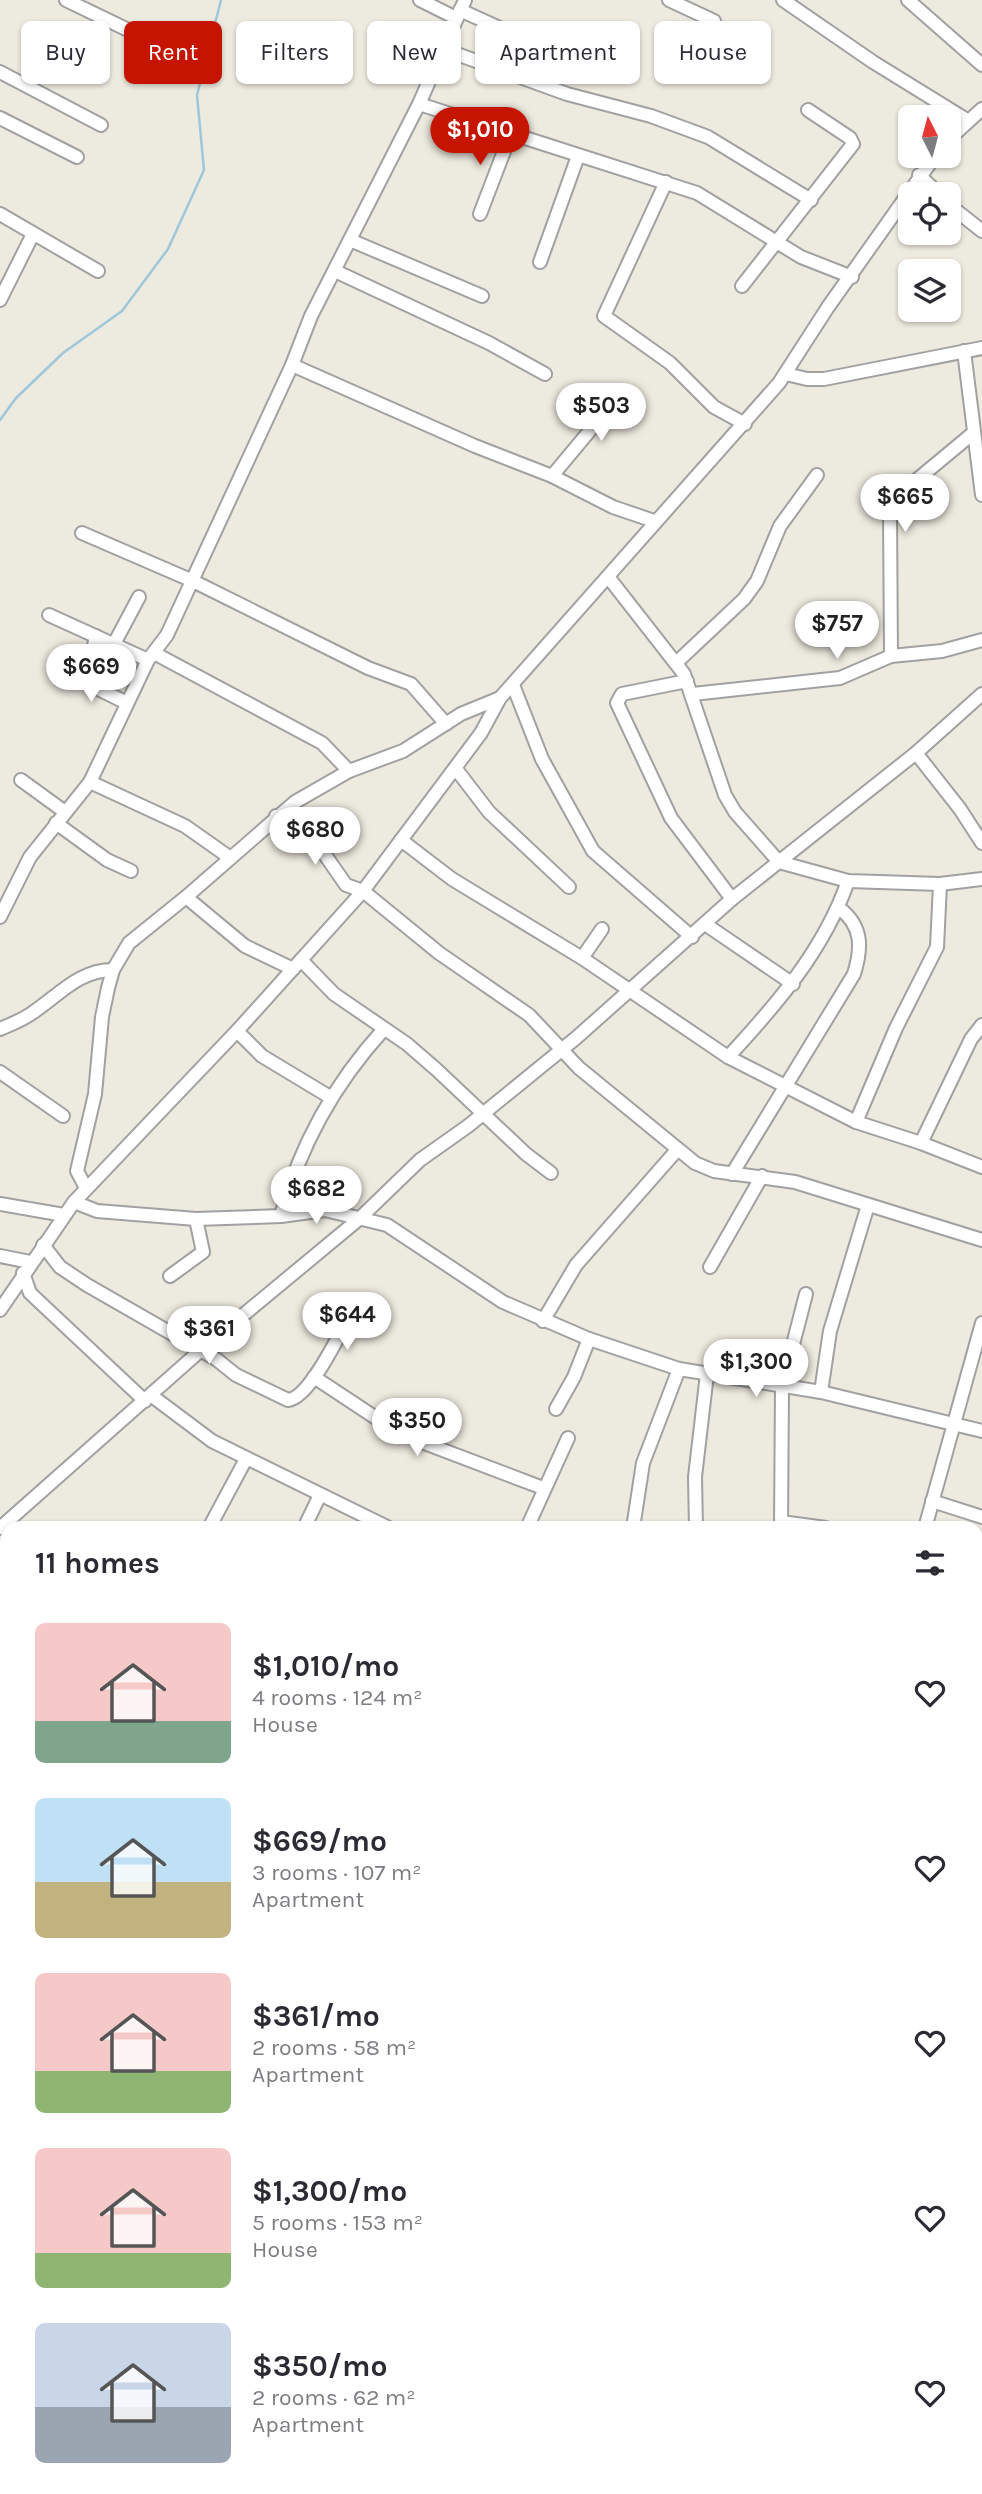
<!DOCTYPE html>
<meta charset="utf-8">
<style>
:root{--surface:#fff;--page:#f2f2f3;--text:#2b2b33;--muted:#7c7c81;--accent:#c51500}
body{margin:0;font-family:Karla,sans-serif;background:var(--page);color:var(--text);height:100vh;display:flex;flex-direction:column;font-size:26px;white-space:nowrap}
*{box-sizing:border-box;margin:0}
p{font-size:23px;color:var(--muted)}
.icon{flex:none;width:38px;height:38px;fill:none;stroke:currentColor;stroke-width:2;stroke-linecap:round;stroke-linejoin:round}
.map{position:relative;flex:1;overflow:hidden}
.drawer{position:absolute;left:0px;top:1521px;width:984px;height:975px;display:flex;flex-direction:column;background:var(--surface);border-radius:21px 21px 0 0;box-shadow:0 2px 5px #0004}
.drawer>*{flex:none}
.hud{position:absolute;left:21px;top:21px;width:942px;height:63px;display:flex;gap:14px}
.needle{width:46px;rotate:354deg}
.fabs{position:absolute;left:898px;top:105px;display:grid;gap:14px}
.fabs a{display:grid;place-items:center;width:63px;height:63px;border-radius:10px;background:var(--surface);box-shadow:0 2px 5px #0004;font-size:35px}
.price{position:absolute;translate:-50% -60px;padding:0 16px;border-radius:24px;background:#fff;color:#222;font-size:23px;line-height:46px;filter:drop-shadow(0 2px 4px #0008)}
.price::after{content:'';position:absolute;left:50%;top:42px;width:21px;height:16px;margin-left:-10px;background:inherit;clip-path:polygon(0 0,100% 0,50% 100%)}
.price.on{background:var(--accent);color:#fff}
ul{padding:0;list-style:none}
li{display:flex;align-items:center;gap:21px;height:175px;padding:0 35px}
li span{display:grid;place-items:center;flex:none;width:196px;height:140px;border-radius:10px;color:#555}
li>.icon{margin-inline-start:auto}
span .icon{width:84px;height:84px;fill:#fffc;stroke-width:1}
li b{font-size:30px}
h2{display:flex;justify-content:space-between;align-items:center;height:84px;padding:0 35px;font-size:30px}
.chip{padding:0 24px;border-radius:10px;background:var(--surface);box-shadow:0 2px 5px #0004;font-size:24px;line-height:63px}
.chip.on{background:var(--accent);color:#fff}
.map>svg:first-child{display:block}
</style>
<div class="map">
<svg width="982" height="2494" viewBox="0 0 982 2494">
<rect width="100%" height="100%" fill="#edeadf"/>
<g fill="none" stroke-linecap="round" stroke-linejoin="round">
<!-- stream -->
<g stroke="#9ec7dc" stroke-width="2.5">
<polyline points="0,420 16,398 63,353 122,311 168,249 204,170 197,95 221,0"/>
<polyline points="0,2304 7,2313"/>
<polyline points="266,2488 277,2494"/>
</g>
<defs>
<g id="minor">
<polyline points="66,0 151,41"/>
<polyline points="420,0 456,18"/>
<polyline points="669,0 714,21"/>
<polyline points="783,0 873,62 967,120"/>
<polyline points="908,0 982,65"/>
<polyline points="460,10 526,40"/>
<polyline points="443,49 567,94 651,116 708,137 811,200"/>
<polyline points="0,72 101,125"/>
<polyline points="419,104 697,193 801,257 852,277"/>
<polyline points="0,118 77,157"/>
<polyline points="948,140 982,109"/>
<polyline points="919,175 939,194"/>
<polyline points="666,182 604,316 670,363 714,407 745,424"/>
<polyline points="948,204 982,231"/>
<polyline points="0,214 98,271"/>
<polyline points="480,214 511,133"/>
<polyline points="350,240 482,296"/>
<polyline points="540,262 578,156"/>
<polyline points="335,271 489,343 545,374"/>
<polyline points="742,286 853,144 850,138 808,110"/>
<polyline points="0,300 33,234"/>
<polyline points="964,351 982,495"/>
<polyline points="292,365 475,446 552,476 613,507 654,521"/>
<polyline points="786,374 807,379 824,379 982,348"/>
<polyline points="552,476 592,428 594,423 580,409"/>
<polyline points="82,533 193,581 368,668 411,684 446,724"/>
<polyline points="609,578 684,674 725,795 735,812 779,862 848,881 940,884 982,879"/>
<polyline points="49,615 148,660"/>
<polyline points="114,644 139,597"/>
<polyline points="154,653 322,743 349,771"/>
<polyline points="891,656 890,512 901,493 972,434"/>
<polyline points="677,662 744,599 757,581 780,526 817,475"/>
<polyline points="70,675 127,703"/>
<polyline points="81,680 90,664 96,636"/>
<polyline points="687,681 622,694 617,703 671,818 732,899"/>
<polyline points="513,685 542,759 593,851 692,937"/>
<polyline points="693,694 840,678 891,656 942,651 982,640"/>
<polyline points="916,753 960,809 982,843"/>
<polyline points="456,769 489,812 569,887"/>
<polyline points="21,780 65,812"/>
<polyline points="90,782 185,826 229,857"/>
<polyline points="276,816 323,852 346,885 363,891 439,953 529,1015 579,1068 695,1163 714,1171 795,1182 982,1240"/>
<polyline points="56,823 107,860 131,871"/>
<polyline points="401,840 452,879 582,958 728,1057 856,1122 921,1143 982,1167"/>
<polyline points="186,897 245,946 293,969"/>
<polyline points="0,917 30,857 90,782 148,660 167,635 292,365 311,316 419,104 465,0"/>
<polyline points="705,924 793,984"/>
<polyline points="582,958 602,929"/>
<polyline points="301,960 334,994 407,1044 437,1070 526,1154 551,1173"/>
<path d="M0,1029C12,1024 25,1019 35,1011C61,993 80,970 113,970"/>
<polyline points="237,1031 262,1056 330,1097"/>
<path d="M728,1057C777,1004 824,950 848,881"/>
<polyline points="0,1072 63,1116"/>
<polyline points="856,1122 896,1028 937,947 940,884"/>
<polyline points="921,1143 971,1039 982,1025"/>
<path d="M732,1174L854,974C862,948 863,926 839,908"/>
<polyline points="86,1188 77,1171 95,1094 102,1017 108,988 113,970 129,943 186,897 295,802 349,771 403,751 461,714 500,698"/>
<polyline points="74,1202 97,1211 196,1219 281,1216 325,1210 387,1225 503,1302 589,1339 679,1369 821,1392 982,1431"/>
<polyline points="0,1204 64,1215"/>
<path d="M281,1216C300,1144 334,1084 384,1029"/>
<path d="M43,1245L60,1267L87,1285L216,1359L236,1375L288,1400C310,1398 341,1331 352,1311"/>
<polyline points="0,1256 30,1262"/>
<polyline points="710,1267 762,1176"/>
<polyline points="23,1273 30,1293 145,1401"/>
<polyline points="170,1276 203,1252 196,1219"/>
<polyline points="0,1310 74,1202 237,1031 363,891 481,733 500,698 779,383 828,307 935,156"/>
<polyline points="543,1321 576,1265 677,1150"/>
<polyline points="314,1377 382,1422 427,1444 543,1488"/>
<polyline points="821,1392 830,1331 868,1205"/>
<polyline points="152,1396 212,1441 389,1528"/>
<polyline points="556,1409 574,1377 589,1339"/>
<polyline points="932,1501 982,1517"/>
<polyline points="781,1522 826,1528"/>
<polyline points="0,1528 201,1350 359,1219 420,1160 468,1126 576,1038 732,899 916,753 982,694"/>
<polyline points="209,1528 246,1459"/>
<polyline points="304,1528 320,1495"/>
<polyline points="527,1528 568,1438"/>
<polyline points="633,1528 643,1463 679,1369"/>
<polyline points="696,1528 695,1477 707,1374"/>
<polyline points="781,1528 782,1387 806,1294"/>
<polyline points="925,1528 982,1323"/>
<polyline points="0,1548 7,1551"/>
<polyline points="0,1603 7,1606"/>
<polyline points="0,1632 7,1615"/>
<polyline points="976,1710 982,1714"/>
<polyline points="0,1716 7,1718"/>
<polyline points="976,1752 982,1741"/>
<polyline points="976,1777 982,1779"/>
<polyline points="0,1893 7,1903"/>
<polyline points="976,1916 982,1918"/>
<polyline points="0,1941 7,1939"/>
<polyline points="976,1997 982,2001"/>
<polyline points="4,2024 7,2026"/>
<polyline points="976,2077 982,2071"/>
<polyline points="0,2101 7,2106"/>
<polyline points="976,2230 982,2220"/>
<polyline points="0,2233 7,2239"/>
<polyline points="976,2343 982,2335"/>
<polyline points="976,2484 982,2492"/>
<polyline points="160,2488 170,2494 175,2488"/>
<polyline points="484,2488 493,2494"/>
<polyline points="575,2488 583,2494"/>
<polyline points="16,2494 19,2488"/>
<polyline points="454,2494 457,2488"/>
<polyline points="784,2494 786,2488"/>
</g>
</defs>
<!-- minor casing -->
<use href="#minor" stroke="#a1a1a1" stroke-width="16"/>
<!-- minor -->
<use href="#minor" stroke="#fff" stroke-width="12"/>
</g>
</svg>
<div class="fabs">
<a><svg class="needle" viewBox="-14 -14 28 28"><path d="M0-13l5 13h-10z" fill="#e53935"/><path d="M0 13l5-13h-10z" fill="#7c7c81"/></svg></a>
<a><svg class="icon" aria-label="locate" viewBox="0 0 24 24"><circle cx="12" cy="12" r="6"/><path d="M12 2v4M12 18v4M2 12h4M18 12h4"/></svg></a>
<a><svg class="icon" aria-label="layers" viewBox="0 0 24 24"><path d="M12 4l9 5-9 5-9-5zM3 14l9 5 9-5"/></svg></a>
</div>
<b class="price on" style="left:480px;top:167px">$1,010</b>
<b class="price" style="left:601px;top:443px">$503</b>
<b class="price" style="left:905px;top:534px">$665</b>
<b class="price" style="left:837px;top:661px">$757</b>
<b class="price" style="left:91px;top:704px">$669</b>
<b class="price" style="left:315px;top:867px">$680</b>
<b class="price" style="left:316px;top:1226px">$682</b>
<b class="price" style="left:347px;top:1352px">$644</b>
<b class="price" style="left:209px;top:1366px">$361</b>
<b class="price" style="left:756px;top:1399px">$1,300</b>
<b class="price" style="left:417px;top:1458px">$350</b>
<div class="hud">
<a class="chip">Buy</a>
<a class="chip on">Rent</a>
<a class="chip">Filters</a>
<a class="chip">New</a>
<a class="chip">Apartment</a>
<a class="chip">House</a>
</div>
<section class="drawer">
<h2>11 homes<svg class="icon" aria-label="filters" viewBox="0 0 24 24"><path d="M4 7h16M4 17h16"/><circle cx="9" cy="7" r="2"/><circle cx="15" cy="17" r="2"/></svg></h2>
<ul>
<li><span style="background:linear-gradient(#f6c9c9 70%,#7fa58c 0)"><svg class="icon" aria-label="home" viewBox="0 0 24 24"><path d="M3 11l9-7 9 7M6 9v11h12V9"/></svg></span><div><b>$1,010/mo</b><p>4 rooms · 124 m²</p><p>House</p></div><svg class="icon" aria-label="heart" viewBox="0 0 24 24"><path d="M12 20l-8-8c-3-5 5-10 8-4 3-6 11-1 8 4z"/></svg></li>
<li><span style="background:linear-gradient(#bfe0f5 60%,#c2b280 0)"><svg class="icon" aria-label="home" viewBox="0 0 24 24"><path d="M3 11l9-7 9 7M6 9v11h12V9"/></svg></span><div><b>$669/mo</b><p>3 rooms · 107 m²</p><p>Apartment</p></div><svg class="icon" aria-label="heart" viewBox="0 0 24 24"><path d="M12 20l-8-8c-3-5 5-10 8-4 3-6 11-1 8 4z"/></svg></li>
<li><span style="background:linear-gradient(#f6c9c9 70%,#8fb573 0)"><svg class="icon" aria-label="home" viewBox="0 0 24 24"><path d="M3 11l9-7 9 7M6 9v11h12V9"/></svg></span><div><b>$361/mo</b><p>2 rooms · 58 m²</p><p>Apartment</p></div><svg class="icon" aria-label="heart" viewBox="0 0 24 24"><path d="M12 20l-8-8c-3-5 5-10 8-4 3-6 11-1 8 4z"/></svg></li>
<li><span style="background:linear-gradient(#f6c9c9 75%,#8fb573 0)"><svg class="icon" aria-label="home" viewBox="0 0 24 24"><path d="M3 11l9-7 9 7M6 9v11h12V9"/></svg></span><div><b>$1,300/mo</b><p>5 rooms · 153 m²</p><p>House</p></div><svg class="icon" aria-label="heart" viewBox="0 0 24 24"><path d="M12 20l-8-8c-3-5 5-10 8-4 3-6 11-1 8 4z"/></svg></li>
<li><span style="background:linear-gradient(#c9d6e8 60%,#9aa5b1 0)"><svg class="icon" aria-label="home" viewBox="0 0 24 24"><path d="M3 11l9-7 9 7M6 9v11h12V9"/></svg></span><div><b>$350/mo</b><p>2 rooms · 62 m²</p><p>Apartment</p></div><svg class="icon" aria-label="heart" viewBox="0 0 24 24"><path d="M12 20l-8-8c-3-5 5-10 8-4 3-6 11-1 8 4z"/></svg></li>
</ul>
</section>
</div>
